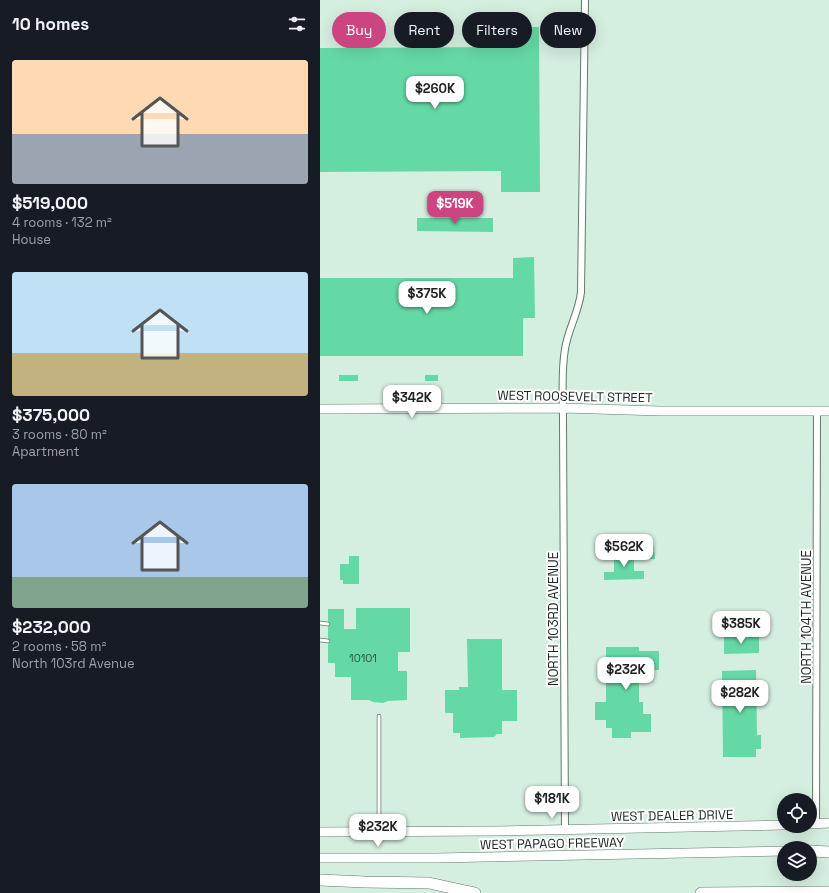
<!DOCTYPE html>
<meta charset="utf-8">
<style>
:root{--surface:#171b24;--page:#242831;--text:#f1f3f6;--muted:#9ea1a6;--accent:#cc4480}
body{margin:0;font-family:"Space Grotesk",sans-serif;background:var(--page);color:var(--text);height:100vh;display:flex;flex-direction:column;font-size:15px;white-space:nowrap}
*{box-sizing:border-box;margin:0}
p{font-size:13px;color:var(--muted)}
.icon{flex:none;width:22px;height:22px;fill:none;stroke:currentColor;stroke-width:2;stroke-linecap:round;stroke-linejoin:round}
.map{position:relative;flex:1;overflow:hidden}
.details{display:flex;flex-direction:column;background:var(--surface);width:320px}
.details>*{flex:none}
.banner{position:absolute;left:12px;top:12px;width:380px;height:36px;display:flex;gap:8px}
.controls{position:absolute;left:457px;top:793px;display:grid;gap:8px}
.controls a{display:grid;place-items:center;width:40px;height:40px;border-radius:50%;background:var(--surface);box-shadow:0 4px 16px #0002;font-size:20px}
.price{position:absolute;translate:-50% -34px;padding:0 9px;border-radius:8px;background:#fff;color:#222;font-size:13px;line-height:26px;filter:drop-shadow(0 1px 2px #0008)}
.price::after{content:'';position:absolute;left:50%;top:24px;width:12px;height:9px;margin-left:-6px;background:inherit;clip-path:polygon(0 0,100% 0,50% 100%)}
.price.current{background:var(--accent);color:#fff}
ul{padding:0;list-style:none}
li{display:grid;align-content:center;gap:8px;height:212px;padding:0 12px}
li span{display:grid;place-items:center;height:124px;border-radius:4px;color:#555}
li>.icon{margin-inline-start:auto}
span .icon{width:72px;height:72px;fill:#fffc;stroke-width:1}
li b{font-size:17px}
h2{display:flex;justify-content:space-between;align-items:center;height:48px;padding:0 12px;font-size:17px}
.chip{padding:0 14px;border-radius:18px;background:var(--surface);box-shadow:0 4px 16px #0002;font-size:14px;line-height:36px}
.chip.current{background:var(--accent);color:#fff}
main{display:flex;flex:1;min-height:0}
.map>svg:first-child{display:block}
</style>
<main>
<section class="details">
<h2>10 homes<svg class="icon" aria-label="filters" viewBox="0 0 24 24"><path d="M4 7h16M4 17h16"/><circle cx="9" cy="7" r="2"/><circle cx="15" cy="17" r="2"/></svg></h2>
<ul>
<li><span style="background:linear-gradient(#ffd9b3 60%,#9aa5b1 0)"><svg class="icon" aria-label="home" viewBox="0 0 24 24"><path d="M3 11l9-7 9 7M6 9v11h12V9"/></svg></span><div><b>$519,000</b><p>4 rooms · 132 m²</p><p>House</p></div></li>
<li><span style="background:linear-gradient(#bfe0f5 65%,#c2b280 0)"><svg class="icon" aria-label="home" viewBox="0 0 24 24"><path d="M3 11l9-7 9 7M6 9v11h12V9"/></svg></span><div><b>$375,000</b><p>3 rooms · 80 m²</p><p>Apartment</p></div></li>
<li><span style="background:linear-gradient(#a9c7e8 75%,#7fa58c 0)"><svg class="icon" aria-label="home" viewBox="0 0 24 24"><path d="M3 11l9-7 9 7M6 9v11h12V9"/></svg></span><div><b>$232,000</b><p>2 rooms · 58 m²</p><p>North 103rd Avenue</p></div></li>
</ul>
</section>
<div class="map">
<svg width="509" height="893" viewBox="0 0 509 893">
<rect width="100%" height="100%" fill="#d4eee0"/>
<!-- building -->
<g fill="#65d9a5">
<polygon points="182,27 219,27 220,192 181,192 181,171 0,172 0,48 182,47"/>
<polygon points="97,218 173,218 173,232 97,231"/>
<polygon points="214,257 215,318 203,318 203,356 0,356 0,278 193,278 193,258"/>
<rect x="19" y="375" width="19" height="6"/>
<rect x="105" y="375" width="13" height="6"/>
<polygon points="314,546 334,546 335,559 315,559"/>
<polygon points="294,553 314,553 314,571 324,571 324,579 284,580 284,572 294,572"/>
<polygon points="29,556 39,556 39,584 23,584 23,580 20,580 20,564 29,564"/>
<polygon points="36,608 90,608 90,652 78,652 78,671 87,671 87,700 68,701 63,703 53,702 49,700 31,700 31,677 15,677 15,663 8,663 8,609 24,609 24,629 36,629"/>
<polygon points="404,637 439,637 439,653 404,654"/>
<polygon points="147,639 182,639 182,690 197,690 197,721 182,721 182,734 177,734 174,737 140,738 140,733 133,733 133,713 125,713 125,690 139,690 139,687 148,687"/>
<polygon points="286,647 319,647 319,651 339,651 339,670 319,670 319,702 323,702 323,714 331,714 331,732 311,732 311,738 292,738 292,728 286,728 286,720 275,720 275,702 286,702"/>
<polygon points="436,670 437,735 441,735 441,749 436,749 436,757 403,757 402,671"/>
</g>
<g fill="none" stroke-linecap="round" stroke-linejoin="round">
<defs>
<g id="lane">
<polyline points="0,623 8,624"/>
<polyline points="0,640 8,641"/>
<polyline points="59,716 59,830"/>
</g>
<g id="street">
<polyline points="496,824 497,411"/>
<path d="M245,830L243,421C243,397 241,372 245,349C248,329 259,312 261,292L265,0"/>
</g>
<g id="secondary">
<polyline points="0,409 243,408 340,411 509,411"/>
<polyline points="490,824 509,823"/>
<polyline points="0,832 174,831 464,825"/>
<polyline points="0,858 116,858 464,851"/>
</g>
<g id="highway">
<polyline points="490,851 509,852"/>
<polyline points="0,880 45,882 109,883 155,893"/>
<polyline points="381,893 509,892"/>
</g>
</defs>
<!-- lane casing -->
<use href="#lane" stroke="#627a6d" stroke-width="4.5"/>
<!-- street casing -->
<use href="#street" stroke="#627a6d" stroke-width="8"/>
<!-- secondary casing -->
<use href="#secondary" stroke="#627a6d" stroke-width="10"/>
<!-- highway casing -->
<use href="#highway" stroke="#627a6d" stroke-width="12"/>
<!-- lane -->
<use href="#lane" stroke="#fff" stroke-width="3"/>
<!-- street -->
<use href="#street" stroke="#fff" stroke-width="6"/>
<!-- secondary -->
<use href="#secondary" stroke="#fff" stroke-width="9"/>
<!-- highway -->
<use href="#highway" stroke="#fff" stroke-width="11"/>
</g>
<g text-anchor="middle" stroke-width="4" stroke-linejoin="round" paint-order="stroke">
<!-- number labels -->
<g font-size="11" fill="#2f5442">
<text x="43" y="662">10101</text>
</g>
<!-- street labels -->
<g font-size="13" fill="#1d2721" stroke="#fff">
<text transform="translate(255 396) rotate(1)" y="5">WEST ROOSEVELT STREET</text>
<text transform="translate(486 617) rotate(-90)" y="5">NORTH 104TH AVENUE</text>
<text transform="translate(233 619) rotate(-90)" y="5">NORTH 103RD AVENUE</text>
<text transform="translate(352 815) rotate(-1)" y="5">WEST DEALER DRIVE</text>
<text transform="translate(232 843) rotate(-1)" y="5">WEST PAPAGO FREEWAY</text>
</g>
</g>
</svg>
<div class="controls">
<a><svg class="icon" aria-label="locate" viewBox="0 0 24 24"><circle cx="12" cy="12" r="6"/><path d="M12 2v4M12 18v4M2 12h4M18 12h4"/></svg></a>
<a><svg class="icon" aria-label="layers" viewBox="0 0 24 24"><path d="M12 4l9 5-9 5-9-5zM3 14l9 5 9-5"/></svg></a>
</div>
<b class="price" style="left:115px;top:110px">$260K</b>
<b class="price current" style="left:135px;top:225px">$519K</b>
<b class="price" style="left:107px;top:315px">$375K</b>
<b class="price" style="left:92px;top:419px">$342K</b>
<b class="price" style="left:304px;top:568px">$562K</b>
<b class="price" style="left:421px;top:645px">$385K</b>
<b class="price" style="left:306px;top:691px">$232K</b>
<b class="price" style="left:420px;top:714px">$282K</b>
<b class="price" style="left:232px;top:820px">$181K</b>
<b class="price" style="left:58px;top:848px">$232K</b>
<div class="banner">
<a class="chip current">Buy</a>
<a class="chip">Rent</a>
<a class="chip">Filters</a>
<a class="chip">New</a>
</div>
</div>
</main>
